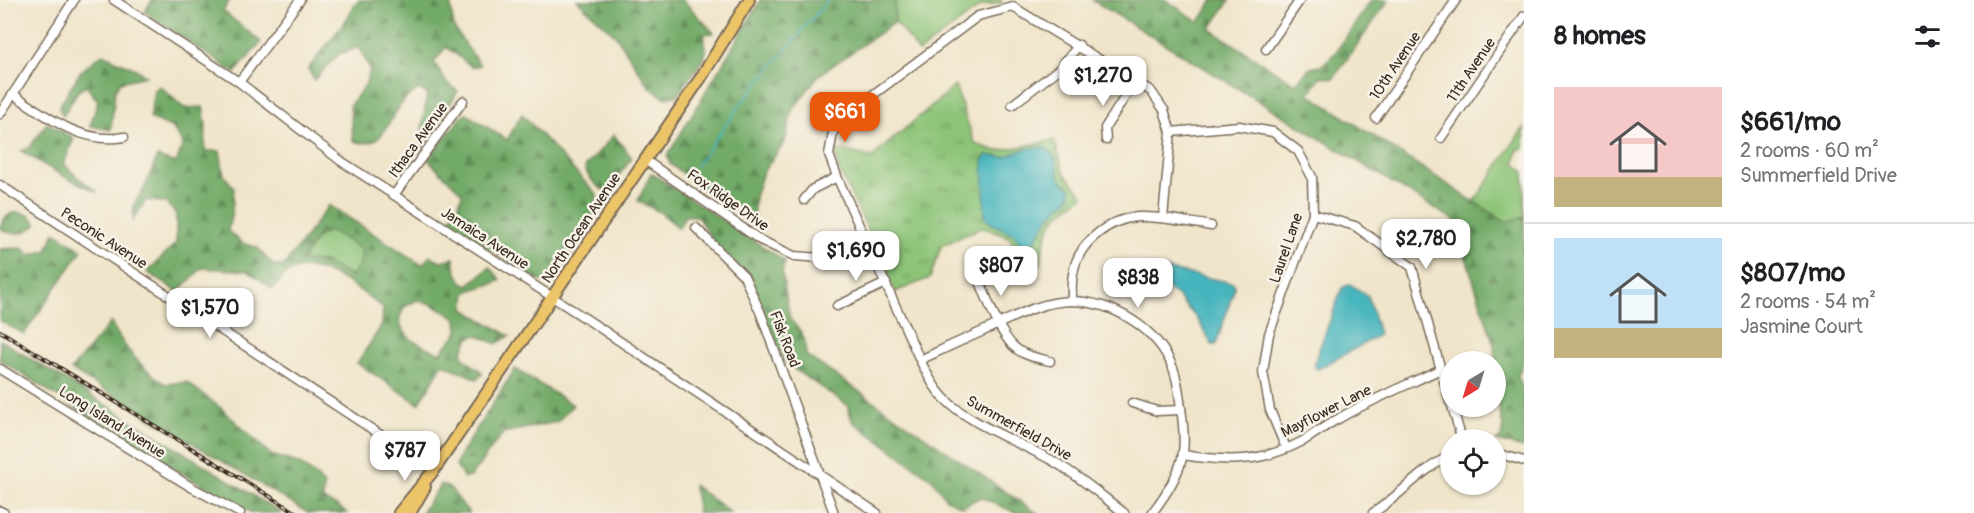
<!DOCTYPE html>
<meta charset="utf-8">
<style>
:root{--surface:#fff;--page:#f2f2f2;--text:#202124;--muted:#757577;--line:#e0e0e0;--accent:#ea580c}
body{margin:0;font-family:Pangolin,sans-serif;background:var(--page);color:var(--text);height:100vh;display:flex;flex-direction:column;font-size:22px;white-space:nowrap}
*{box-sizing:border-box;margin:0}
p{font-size:20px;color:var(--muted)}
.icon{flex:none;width:33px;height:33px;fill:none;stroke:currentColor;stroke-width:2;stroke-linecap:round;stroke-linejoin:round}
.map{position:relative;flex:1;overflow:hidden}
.details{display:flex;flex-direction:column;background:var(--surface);width:450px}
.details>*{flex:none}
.needle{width:39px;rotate:218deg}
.controls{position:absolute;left:1440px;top:351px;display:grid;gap:12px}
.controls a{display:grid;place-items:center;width:66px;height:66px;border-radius:50%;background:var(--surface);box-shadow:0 2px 4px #0004;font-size:30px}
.price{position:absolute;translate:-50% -51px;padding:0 14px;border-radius:12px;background:#fff;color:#222;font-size:20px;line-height:39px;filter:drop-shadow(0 2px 3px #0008)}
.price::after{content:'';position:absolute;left:50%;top:36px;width:18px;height:14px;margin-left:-9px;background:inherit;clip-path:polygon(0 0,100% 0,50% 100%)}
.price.on{background:var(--accent);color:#fff}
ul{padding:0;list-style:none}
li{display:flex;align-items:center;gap:18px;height:150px;padding:0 30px}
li+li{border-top:2px solid var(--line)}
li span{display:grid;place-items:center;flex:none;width:168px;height:120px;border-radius:0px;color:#555}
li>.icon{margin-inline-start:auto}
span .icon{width:72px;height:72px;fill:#fffc;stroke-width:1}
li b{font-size:26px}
h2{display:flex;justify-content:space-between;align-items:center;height:72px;padding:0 30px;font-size:26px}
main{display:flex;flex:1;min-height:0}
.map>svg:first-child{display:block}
</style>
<main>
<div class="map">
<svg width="1524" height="513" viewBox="0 0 1524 513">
<defs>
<pattern id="forest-firs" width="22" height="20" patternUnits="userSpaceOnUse" patternTransform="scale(1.5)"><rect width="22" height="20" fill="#72aa68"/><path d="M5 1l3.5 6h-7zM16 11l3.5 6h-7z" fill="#5f8b55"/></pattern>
<pattern id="park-tufts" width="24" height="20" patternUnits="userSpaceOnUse" patternTransform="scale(1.5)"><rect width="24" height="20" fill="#8dc478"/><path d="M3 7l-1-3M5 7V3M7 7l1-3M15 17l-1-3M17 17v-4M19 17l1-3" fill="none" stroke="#749f62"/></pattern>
</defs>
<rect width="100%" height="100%" fill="#f7f3e8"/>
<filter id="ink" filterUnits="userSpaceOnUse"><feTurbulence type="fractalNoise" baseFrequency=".0167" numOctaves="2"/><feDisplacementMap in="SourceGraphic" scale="12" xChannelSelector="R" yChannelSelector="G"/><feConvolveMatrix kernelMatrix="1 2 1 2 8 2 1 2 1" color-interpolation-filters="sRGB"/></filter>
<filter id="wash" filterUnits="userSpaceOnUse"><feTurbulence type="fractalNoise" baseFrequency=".008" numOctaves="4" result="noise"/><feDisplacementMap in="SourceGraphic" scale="24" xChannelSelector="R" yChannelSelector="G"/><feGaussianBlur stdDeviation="1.35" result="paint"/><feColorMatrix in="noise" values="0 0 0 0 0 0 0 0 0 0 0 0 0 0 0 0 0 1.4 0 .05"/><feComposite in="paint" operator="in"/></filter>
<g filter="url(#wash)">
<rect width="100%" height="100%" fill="#f0e5ca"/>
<!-- grass -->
<g fill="#8dc478" stroke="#64774b" stroke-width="1.5">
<polygon points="895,0 1001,0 1002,3 981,6 919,52 895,22"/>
<polygon points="1524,127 1524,149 1518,149 1515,163 1524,172 1524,217 1505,222 1474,202"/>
<polygon points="327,231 337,233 362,250 360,265 351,276 324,262 300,261 318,236"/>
</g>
<!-- forest -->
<g fill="url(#forest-firs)" stroke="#566a43" stroke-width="1.5" fill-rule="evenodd">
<polygon points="152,0 230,0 223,11 261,42 235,73 145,12"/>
<path d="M361,0H450L454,28L480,65L472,67L446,47L434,62L446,82L458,91L422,151C420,129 425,114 427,93L418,89C414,93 408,96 404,101C387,119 385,151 353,141L350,105L365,86L370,70L359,47L339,54L314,80L308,69L347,19L356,2Z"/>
<polygon points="577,0 683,0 714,33 704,34 706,51 704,58 678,95 666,98 650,88 616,36"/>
<polygon points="761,0 895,0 895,22 818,76 792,111 785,142 763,172 755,197 753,224 670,164 667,156"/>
<polygon points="1092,0 1166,0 1199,22 1213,0 1230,0 1210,29 1295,84 1310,68 1321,66 1336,52 1371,0 1389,0 1333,79 1321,76 1309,94 1505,222 1524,217 1524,360 1518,376 1524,392 1524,448 1496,441 1501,437 1503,426 1496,394 1494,345 1454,220"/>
<polygon points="102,54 136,69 146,76 120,82 115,91 111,130 90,126 98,101 86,86 78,91 63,116 59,107 80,72"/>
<path d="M160,86L184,108L203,107L206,124L205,151H220L224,175L234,188L232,212L228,231L244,244L257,247L273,265L284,266L329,205L422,265L430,256L441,261L454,258L456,271L462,282L468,285L490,267L501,280C489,287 478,286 466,293L464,309L510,336L496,344L478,335L469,338L462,352L464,358L483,373L477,379L443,364L419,404L357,363L382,325L383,308C362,291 313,252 285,275C281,279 277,285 273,289L248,271L202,268L178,292L147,272L176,243V214L166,203L146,200L133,220L134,204L144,189L157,157L176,163L183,144L173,128L150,118L154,90ZM327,231L337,234L362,250L360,265L351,276L324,262L301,261L318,236ZM417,300L431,304L457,318L458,332L440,353C421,344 406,343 399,320L404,307Z"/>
<polygon points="465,113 507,140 522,114 597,195 596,211 554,282 539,281 455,227 450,219 458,207 462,193 427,159"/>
<polygon points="47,123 74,138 64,164 75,175 98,192 63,176 21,151 29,148"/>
<path d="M614,135L632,158L607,191C598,189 587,177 585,167Z"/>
<polygon points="651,173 785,261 782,274 790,319 801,332 805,341 806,355 1037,513 1017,513 980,497 963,507 946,499 932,479 852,421 847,405 785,363 746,275 716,245 697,216 685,216 679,228 660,212 638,201"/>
<path d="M17,212L29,215L37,223C28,234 11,237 0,228C2,220 8,213 17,212Z"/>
<polygon points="55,232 82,250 24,334 0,321 0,249 22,248 31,255 47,250"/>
<path d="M111,322C125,350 140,366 165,384L187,382L221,408L271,455L298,463L314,474L324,485L323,500L339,507L347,513H308L71,370Z"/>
<polygon points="0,340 282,513 252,513 140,449 0,360"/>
<polygon points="515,369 573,405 557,422 503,433 470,477 464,478 456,466 460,455"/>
<polygon points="441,484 451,489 469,513 421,513"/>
<polygon points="693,485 731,513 698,513"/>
</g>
<!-- park -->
<path fill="url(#park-tufts)" stroke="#64774b" stroke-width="1.5" d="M955,86L975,144L997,151L1054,140L1064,173L1084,196C1052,218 1046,223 1041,263L1025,270L1010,238L987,229L980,228L941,246L930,278L895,292L869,232L838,168L835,149L872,157Z"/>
<!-- water -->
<g fill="#46b5bd" stroke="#40706e" stroke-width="1.5">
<path d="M1042,147C1058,153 1055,164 1060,179L1071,188L1070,197L1049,217L1027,254L1014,234L992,224L985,218L983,161L986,155L1004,157L1025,149Z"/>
<polygon points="1150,266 1234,283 1234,290 1216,345 1212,345 1198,320 1178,297 1148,274 1146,270"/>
<polygon points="1350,284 1368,296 1379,334 1376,337 1318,369 1315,367 1314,363 1342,288"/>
</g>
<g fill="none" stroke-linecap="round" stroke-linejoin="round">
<!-- stream -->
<polyline stroke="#46b5bd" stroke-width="1.5" points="696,166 746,97 828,0"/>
</g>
</g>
<g filter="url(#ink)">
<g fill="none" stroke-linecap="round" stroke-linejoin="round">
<defs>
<g id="minor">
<polyline points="114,0 239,82 341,161 588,320 877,513"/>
<polyline points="1266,49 1300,0"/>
<polyline points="239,82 300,0"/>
<path d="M13,94C45,116 83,145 124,137"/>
<polyline points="1012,105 1059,69 1079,45"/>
<polyline points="0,114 74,0"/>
<polyline points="1376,118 1456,0"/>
<polyline points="1171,132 1239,126 1273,132 1298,151 1312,177 1313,214 1269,334 1263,372 1270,410 1286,448"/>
<polyline points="1441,138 1524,16"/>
<polyline points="1106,140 1105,128 1135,81"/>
<polyline points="645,160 760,240 794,256 821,258 843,253 867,242"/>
<polyline points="0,185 434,470"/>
<polyline points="394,195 463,101"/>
<polyline points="804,200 813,189 837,177"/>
<polyline points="1313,214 1355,226 1412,267 1450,402"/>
<polyline points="696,228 744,276 761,314 834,513"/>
<path d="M980,282C989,302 1002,344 1023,353C1031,357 1041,359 1050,361"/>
<path d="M1072,301C1072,292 1071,283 1073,274C1077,244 1108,219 1138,217C1162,216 1187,222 1211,226"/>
<polyline points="837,306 886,283"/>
<path d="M920,360C943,349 967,338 990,328C1016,316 1042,301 1072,301C1113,302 1157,328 1173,368C1178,380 1179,394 1181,408C1183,422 1185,438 1183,453C1180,474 1165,496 1152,513"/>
<polyline points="0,369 191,487 240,513"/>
<polyline points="1132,403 1157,411 1181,410"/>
<polyline points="1452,406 1462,440"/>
<polyline points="1496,453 1524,461"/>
<path d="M1183,455C1228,462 1261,463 1303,441C1315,434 1326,425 1338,419C1370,400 1407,385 1441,369"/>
<polyline points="0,511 4,513"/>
<path d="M1124,513C1101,495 1079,476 1053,461C1023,444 968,423 945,399C934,388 927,374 920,360L838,179L829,155L833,132L846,115L978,16L1013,7L1151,91L1164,110L1171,132L1163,218"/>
<path d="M1373,513C1400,496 1421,469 1450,456"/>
</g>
<g id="major">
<polyline points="399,513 434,470 529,331 700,79 749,0"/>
<polyline points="410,513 425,487"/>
</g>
</defs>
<!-- minor casing -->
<use href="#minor" stroke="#7a6b5a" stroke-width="11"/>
<!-- major casing -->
<use href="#major" stroke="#7a6b5a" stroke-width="14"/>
<!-- minor -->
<use href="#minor" stroke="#fff" stroke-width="8"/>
<!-- major -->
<use href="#major" stroke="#edc569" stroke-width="10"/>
<defs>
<polyline id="rail" points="0,331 297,513"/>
</defs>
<!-- rail casing -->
<use href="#rail" stroke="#3b2a1e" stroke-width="4"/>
<!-- rail -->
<use href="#rail" stroke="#f7f3e8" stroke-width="1.5" stroke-dasharray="4.5" stroke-linecap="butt"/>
</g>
</g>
<g text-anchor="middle" stroke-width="5" stroke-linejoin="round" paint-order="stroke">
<!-- street labels -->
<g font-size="15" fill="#3b2a1e" stroke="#f7f3e8">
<text transform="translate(1395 66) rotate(-56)" y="5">10th Avenue</text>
<text transform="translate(1471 70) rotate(-56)" y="5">11th Avenue</text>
<text transform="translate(418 140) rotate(-54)" y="5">Ithaca Avenue</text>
<text transform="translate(728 200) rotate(35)" y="5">Fox Ridge Drive</text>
<text transform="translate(581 228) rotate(-56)" y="5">North Ocean Avenue</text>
<text transform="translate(104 238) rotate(33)" y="5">Peconic Avenue</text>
<text transform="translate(485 238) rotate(33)" y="5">Jamaica Avenue</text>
<text transform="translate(1286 248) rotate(-71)" y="5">Laurel Lane</text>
<text transform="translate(785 339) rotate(69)" y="5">Fisk Road</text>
<text transform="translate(1326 411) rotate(-27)" y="5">Mayflower Lane</text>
<text transform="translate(112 422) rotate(32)" y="5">Long Island Avenue</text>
<text transform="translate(1019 428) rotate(29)" y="5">Summerfield Drive</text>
</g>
</g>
</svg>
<div class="controls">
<a><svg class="needle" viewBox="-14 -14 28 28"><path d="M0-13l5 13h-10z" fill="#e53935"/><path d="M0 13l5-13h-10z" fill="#757577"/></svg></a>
<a><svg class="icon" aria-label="locate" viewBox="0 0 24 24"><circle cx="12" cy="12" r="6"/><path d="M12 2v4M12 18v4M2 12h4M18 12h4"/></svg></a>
</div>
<b class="price" style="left:1103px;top:107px">$1,270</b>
<b class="price on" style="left:845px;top:143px">$661</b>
<b class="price" style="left:1426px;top:270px">$2,780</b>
<b class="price" style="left:856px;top:282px">$1,690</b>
<b class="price" style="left:1001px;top:297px">$807</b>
<b class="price" style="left:1138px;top:309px">$838</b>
<b class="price" style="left:210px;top:339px">$1,570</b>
<b class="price" style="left:405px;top:482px">$787</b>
</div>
<section class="details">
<h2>8 homes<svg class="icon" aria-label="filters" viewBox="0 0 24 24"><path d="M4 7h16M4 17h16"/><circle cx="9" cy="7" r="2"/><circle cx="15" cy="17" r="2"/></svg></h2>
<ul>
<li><span style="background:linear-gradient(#f6c9c9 75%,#c2b280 0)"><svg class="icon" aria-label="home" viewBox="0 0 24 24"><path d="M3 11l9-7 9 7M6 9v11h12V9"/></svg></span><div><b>$661/mo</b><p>2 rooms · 60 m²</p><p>Summerfield Drive</p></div></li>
<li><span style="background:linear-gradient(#bfe0f5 75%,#c2b280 0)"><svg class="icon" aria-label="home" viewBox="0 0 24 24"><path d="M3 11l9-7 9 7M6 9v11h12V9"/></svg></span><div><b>$807/mo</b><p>2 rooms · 54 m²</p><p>Jasmine Court</p></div></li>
</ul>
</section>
</main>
